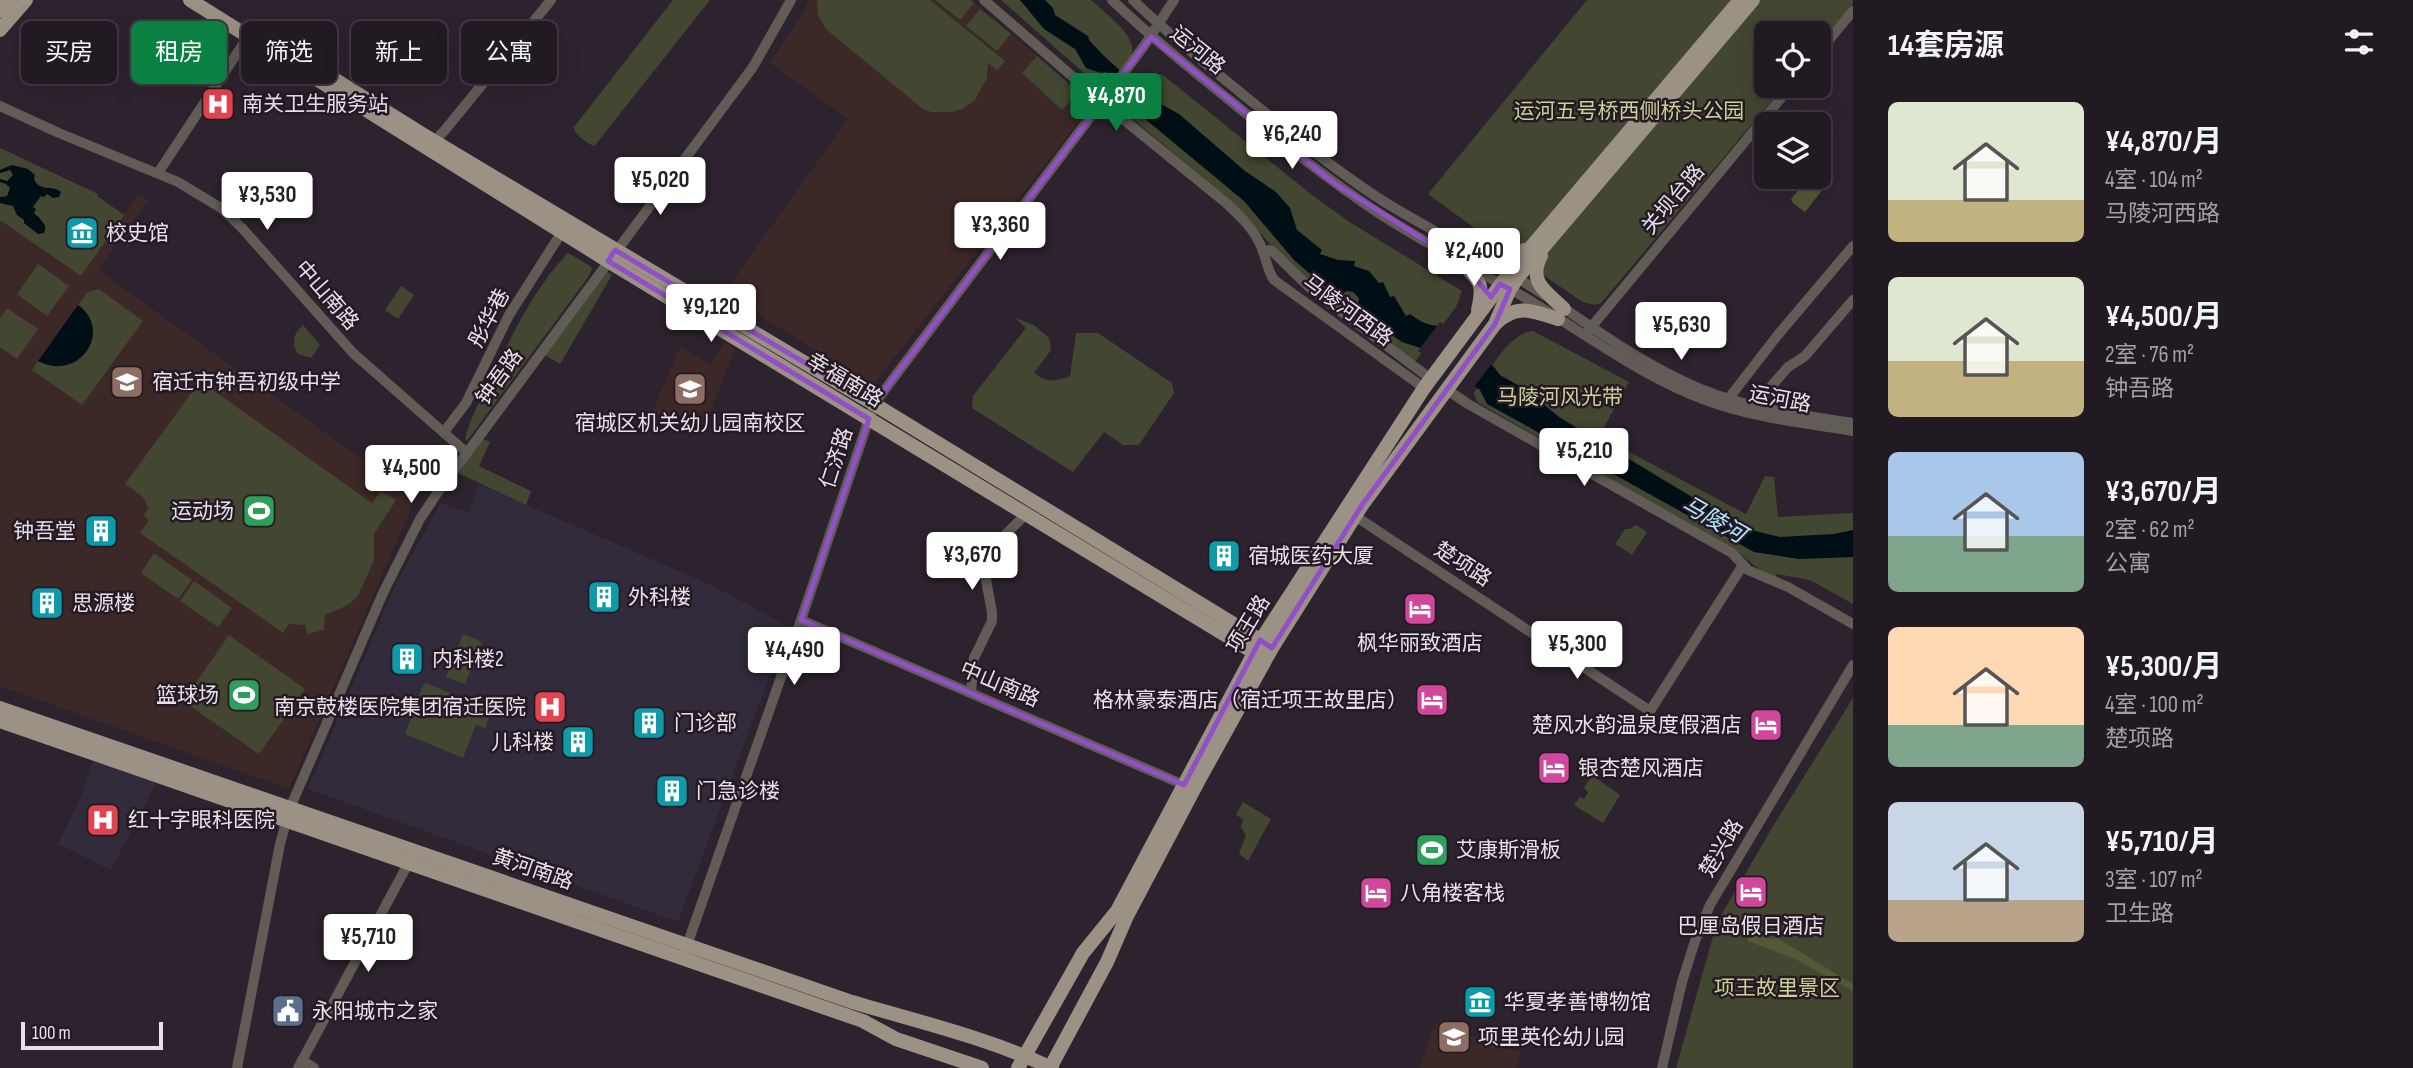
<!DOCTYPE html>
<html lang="zh">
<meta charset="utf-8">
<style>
:root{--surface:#221a22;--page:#2a232a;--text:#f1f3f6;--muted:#a2a1a5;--line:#3f3840;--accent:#0b8043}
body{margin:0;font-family:"Sofia Sans Condensed","Noto Sans SC",sans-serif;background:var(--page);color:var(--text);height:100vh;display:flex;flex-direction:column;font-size:26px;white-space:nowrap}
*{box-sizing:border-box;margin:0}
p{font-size:23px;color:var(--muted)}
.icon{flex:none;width:38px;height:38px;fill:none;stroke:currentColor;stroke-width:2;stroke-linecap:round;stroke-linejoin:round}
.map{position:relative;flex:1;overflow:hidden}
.drawer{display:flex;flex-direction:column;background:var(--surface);width:560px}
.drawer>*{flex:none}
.top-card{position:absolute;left:21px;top:21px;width:665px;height:63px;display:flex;gap:14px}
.controls{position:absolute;left:1754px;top:21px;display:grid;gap:14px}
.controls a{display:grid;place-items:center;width:77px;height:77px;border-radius:10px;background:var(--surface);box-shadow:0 7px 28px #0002,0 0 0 2px var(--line);font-size:35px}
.scale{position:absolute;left:21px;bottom:18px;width:142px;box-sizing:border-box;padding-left:7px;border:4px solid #e8e1e8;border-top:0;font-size:19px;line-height:24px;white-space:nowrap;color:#e8e1e8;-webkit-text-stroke:5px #241924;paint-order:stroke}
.price{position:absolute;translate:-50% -60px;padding:0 16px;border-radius:7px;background:#fff;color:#222;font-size:23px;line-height:46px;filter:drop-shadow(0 2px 4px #0008)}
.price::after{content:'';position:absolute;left:50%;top:42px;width:21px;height:16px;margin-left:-10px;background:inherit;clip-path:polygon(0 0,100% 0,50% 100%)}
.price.current{background:var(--accent);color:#fff}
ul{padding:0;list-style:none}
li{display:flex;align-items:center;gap:21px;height:175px;padding:0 35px}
li span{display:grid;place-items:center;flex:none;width:196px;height:140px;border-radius:10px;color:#555}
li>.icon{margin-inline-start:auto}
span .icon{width:84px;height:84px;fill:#fffc;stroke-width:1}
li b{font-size:30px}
h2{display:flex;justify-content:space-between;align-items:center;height:84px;padding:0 35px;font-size:30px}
.pill{padding:0 24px;border-radius:10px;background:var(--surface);box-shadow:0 7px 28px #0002,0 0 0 2px var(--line);font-size:24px;line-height:63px}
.pill.current{background:var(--accent);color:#fff}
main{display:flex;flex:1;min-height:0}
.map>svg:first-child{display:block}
</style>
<main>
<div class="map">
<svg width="1853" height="1068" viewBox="0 0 1853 1068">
<rect width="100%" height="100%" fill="#2d232e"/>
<!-- education -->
<g fill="#3c2827">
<polygon points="809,0 972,0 1090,101 1090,107 872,386 724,293 848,119 770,63 802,14"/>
<polygon points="0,148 98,194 97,196 124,214 138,194 148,200 98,270 412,495 410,511 289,789 0,686"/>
<polygon points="724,342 735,349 701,435 651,414 680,347 711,365"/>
<polygon points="1434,1023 1522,1052 1516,1068 1420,1068"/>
</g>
<!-- medical -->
<g fill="#312b3b">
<polygon points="478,484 709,584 788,626 678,922 308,789 396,583 441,503 469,513"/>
<polygon points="93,761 156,783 111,870 58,844 81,797"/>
</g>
<!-- green -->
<g fill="#434630">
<path d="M673,0H710L596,144L594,146C587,143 574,135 574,127Z"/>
<polygon points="817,0 930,0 1005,61 997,70 988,63 987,78 975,100 962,109 952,112 931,112 923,109 827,30 818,16"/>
<polygon points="935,0 970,0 974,3 960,20"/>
<path d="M1001,0H1091C1103,11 1140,38 1131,55C1125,66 1115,76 1108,86L1100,87Z"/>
<polygon points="1587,0 1853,0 1853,4 1818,46 1818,33 1766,33 1766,86 1784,86 1601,303 1595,305 1583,302 1488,238 1428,194"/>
<polygon points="980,9 1011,34 997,51 966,26"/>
<polygon points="1037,56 1078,92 1062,110 1022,73"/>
<polygon points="1152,73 1163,75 1312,195 1348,221 1462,291 1456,307 1414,363 1290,266 1234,204 1132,118 1126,107 1127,103"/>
<polygon points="0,148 98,194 97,196 124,215 81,276 0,220"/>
<path d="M568,253L590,266L592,268L589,276L467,441L465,439C470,418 481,399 491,379C512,335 534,288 568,253Z"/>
<polygon points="38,264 69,286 47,316 17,294"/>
<polygon points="604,270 612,275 560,364 543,354"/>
<polygon points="401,286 414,295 398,319 385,310"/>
<path d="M99,289L143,321L82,405L32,370L38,361C52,368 63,368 77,361L83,308L78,305L88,292Z"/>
<polygon points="7,308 38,329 17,359 0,347 0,318"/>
<path d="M1015,318L1034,325L1049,338L1051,350L1034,373C1047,383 1055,382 1070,376L1076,333H1098L1172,383L1174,393L1139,445H1123L1104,432L1073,472L972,408L973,396L1026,328Z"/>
<path d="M303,325L320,345L311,358L298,354C291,342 293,334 303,325Z"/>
<path d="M1533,331L1629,382L1599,436L1746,514L1765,476L1774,477L1778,517L1853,513V604L1810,580L1776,574L1777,578C1756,570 1754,564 1738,552L1477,402L1474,393C1488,374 1508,333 1533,331Z"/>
<polygon points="200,381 372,503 381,491 396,500 374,534 374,560 358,596 348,605 325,615 324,630 307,634 305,625 289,624 283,633 140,533 149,520 144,516 148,508 143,497 125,484"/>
<polygon points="483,439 490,442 479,466 531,491 526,505 458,473"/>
<polygon points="1636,525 1647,532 1632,555 1615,544 1625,529 1630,529"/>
<polygon points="154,553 192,580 178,599 141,573"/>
<polygon points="194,581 232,608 218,627 180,601"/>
<polygon points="463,634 482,642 465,684 446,677"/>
<polygon points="229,635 305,689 259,754 183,701"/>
<polygon points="426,683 488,709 489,717 485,728 476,725 463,758 405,734 423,685"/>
<polygon points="1853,698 1853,1068 1676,1068 1717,922 1778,818"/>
<polygon points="1592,775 1620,795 1603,823 1574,805 1580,797 1584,799 1588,792 1584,788"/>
<polygon points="1243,802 1271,819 1248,861 1239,854 1246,835 1241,827 1243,819 1236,815"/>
</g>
<!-- forest -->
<g fill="#545836">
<polygon points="1810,177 1822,185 1823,189 1805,212 1793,203 1791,199"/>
<polygon points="1752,917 1758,921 1754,929 1771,939 1777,938 1853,984 1853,991 1797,960 1748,941 1748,936 1742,933"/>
</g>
<!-- water -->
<g fill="#000e15">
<path d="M1020,0H1045L1053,8L1055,15L1088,36L1089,40L1103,55L1150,98L1179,114L1245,171L1276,192L1290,208L1297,230L1322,250L1320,254L1338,260L1355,261L1354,266L1369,271L1379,283L1383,282L1390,297L1394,296L1406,316L1410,314C1421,322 1428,326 1441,326L1494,367L1500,375L1539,397L1542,403L1559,417L1697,500L1755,531L1780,537L1834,534L1853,530V557L1799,559L1754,552L1487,404L1480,390L1424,349L1402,342L1357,311L1359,298L1353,292L1347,291L1337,297L1294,260L1244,201L1144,118C1141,97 1122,85 1106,72L1101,73L1086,68L1075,49L1044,29Z"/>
<path d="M12,165L28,169L35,175L34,179C40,193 52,184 61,192L59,197L53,198L47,194L44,197L41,196L33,207L36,209L34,213C39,218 49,225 44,233L38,234L24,223V220L17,215L13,206L0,203V197L7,196L10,188L6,184L0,182V179L7,181L13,175L10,170L0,173V170Z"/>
<path d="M78,305C114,331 79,382 38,361Z"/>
</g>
<!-- pier -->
<polygon fill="#2d232e" points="1440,322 1493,362 1474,387 1418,351"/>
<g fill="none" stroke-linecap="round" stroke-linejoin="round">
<!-- minor -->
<g stroke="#615c56" stroke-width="10">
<path d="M984,0L1102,102L1225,202C1238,214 1251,226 1259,242C1266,255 1266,268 1274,280L1424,388"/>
<path d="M1112,0C1151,37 1192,70 1233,103C1280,141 1327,179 1377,212C1420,240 1465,264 1510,289C1576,326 1636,375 1708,401C1755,418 1804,423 1853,431"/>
<path d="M1133,0C1170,36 1211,68 1251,101C1294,136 1336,171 1383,201C1436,234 1493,260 1544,295"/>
<polyline points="1818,53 1853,11"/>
<polyline points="0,106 59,133 178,182 221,208 242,228 353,353 467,453"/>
<polyline points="430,146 445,130 551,0"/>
<polyline points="158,173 253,29"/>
<polyline points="1264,253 1269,250 1272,251 1311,289 1431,379"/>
<path d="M1558,304C1603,335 1650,368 1701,389C1750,409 1802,415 1853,423"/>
<polyline points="1588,331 1791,86"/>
<polyline points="1446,389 1468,404 1732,553 1748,570 1788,587 1853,624"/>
<polyline points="1728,404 1729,398 1777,336 1853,246"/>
<polyline points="1753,411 1755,405 1788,367 1805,356 1853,300"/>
<polyline points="444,432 466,403 509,315 565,227"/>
<polyline points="1355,516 1650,711 1743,565"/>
<polyline points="801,620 1184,785"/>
<polyline points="971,692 974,658 992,621 992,612 986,580 987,560 997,543 1026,514"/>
<polyline points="685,951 801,620 874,404 1144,46 1174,0"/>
<polyline points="302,1060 314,1068"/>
<polyline points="237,1068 280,844 290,808 383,593 420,519 438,492 753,67 791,0"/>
<polyline points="298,1068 408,864"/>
<polyline points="1662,1068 1682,982 1695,941 1710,905 1853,665"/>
</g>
<!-- major -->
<g stroke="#9b9185" stroke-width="14">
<polyline points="190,0 608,261 1260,656"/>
<polyline points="0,11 9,0"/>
<polyline points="0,30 26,0"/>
<polyline points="286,49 422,134 874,404 1268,645"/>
<path d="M1468,251C1487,255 1509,265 1524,250"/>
<path d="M1541,256C1527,282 1547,292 1564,309"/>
<path d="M1463,264C1481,282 1484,285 1478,310"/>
<path d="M1496,323C1518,303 1532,311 1558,319"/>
<path d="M0,708L852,1002C920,1022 988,1038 1052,1068"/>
<polyline points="0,721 863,1021 896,1039 982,1068"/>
<polyline points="1018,1068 1083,953 1117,911 1261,640 1424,388 1510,272 1740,0"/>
<polyline points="1050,1068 1107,962 1127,916 1200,778 1272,648 1362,505 1495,324 1510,289 1518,277 1753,0"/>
</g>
</g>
<!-- marked area -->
<path fill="none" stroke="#9150c7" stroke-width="5" stroke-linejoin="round" d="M1151,37L1334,183L1463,264L1491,297L1500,284L1510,289L1495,324L1362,505L1272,648L1260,640L1184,785L801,620L869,419L608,261L615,250L874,404Z"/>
<!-- icons -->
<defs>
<symbol id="hospital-square" viewBox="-11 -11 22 22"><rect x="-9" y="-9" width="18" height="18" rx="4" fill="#e0444e" stroke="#241924"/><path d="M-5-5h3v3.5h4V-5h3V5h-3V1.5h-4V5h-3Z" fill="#fff"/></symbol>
<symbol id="museum-square" viewBox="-11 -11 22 22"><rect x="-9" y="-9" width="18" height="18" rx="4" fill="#0f9aa8" stroke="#241924"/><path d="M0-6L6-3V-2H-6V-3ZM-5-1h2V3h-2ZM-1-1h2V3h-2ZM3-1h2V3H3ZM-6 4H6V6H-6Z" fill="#fff"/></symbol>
<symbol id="school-square" viewBox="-11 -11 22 22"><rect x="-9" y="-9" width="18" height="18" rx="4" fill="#8d6e63" stroke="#241924"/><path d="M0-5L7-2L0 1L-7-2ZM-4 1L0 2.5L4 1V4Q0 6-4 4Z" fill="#fff"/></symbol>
<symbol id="stadium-square" viewBox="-11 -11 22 22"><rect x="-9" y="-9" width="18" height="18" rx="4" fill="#2e9e5b" stroke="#241924"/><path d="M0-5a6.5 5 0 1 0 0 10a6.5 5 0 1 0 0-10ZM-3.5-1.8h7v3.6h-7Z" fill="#fff"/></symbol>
<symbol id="building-square" viewBox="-11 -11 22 22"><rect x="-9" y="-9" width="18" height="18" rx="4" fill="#0f9aa8" stroke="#241924"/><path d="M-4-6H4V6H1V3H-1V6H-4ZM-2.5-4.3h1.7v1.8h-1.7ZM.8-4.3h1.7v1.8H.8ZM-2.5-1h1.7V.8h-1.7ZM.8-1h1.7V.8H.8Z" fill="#fff"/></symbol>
<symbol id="hotel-square" viewBox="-11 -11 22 22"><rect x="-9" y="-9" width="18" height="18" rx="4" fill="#d1479c" stroke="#241924"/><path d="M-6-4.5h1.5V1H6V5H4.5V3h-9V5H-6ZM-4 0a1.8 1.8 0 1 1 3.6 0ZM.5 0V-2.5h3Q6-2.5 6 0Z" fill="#fff"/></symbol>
<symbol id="civic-square" viewBox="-11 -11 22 22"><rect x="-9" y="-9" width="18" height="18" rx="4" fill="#5c6f8a" stroke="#241924"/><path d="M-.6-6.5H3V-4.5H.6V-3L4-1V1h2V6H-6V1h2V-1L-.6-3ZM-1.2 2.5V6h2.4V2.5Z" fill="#fff"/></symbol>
</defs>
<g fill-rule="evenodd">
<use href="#hospital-square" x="199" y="85" width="38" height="38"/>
<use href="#museum-square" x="63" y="214" width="38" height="38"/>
<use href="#school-square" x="108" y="363" width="38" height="38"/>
<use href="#school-square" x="671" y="370" width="38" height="38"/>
<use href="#stadium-square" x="240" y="492" width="38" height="38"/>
<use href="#building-square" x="82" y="512" width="38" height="38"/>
<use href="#building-square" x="1205" y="537" width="38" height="38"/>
<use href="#building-square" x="585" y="578" width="38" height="38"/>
<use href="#building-square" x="28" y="584" width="38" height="38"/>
<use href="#hotel-square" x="1401" y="590" width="38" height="38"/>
<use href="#building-square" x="388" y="640" width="38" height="38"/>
<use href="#stadium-square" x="225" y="676" width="38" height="38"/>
<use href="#hotel-square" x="1413" y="681" width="38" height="38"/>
<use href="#hospital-square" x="531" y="688" width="38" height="38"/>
<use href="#building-square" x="630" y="704" width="38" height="38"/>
<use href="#hotel-square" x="1747" y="706" width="38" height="38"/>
<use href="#building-square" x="559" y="723" width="38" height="38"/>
<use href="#hotel-square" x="1535" y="749" width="38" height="38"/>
<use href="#building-square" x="653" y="772" width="38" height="38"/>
<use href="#hospital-square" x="84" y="801" width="38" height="38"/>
<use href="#stadium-square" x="1413" y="831" width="38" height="38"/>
<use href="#hotel-square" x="1732" y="873" width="38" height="38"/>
<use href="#hotel-square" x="1357" y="874" width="38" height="38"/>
<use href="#museum-square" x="1461" y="983" width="38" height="38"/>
<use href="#civic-square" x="269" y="992" width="38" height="38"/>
<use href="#school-square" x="1435" y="1018" width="38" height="38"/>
</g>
<g text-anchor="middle" stroke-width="5" stroke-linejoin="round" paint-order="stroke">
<!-- street labels -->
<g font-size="21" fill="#e8e1e8" stroke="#241924">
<text transform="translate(1198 50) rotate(39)" y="7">运河路</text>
<text transform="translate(1673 199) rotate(-50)" y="7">关坝台路</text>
<text transform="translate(327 295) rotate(49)" y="7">中山南路</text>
<text transform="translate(1348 310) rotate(36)" y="7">马陵河西路</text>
<text transform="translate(489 318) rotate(-62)" y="7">彤华巷</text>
<text transform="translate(499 377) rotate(-54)" y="7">钟吾路</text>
<text transform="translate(845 380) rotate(31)" y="7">幸福南路</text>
<text transform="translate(1780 399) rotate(11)" y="7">运河路</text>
<text transform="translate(836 458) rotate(-72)" y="7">仁济路</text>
<text transform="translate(1463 564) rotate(33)" y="7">楚项路</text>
<text transform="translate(1248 624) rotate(-59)" y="7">项王路</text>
<text transform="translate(1000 684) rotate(23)" y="7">中山南路</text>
<text transform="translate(1721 848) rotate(-59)" y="7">楚兴路</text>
<text transform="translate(533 869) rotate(19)" y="7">黄河南路</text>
</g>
<!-- poi labels -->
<g font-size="21" fill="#e8e1e8" stroke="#241924" text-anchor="start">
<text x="242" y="111">南关卫生服务站</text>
<text x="106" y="240">校史馆</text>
<text x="152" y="389">宿迁市钟吾初级中学</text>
<text x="690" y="430" text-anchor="middle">宿城区机关幼儿园南校区</text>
<text x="234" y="518" text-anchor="end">运动场</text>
<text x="76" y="538" text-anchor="end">钟吾堂</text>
<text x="1248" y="563">宿城医药大厦</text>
<text x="628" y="604">外科楼</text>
<text x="72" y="610">思源楼</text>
<text x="1420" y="650" text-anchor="middle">枫华丽致酒店</text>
<text x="432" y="666">内科楼2</text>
<text x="219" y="702" text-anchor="end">篮球场</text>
<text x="1408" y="707" text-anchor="end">格林豪泰酒店（宿迁项王故里店）</text>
<text x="526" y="714" text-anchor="end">南京鼓楼医院集团宿迁医院</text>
<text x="674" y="730">门诊部</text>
<text x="1742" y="732" text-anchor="end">楚风水韵温泉度假酒店</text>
<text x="554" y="749" text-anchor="end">儿科楼</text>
<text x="1578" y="775">银杏楚风酒店</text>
<text x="696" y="798">门急诊楼</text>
<text x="128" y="827">红十字眼科医院</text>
<text x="1456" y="857">艾康斯滑板</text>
<text x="1400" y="900">八角楼客栈</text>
<text x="1751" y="933" text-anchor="middle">巴厘岛假日酒店</text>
<text x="1504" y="1009">华夏孝善博物馆</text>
<text x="312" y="1018">永阳城市之家</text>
<text x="1478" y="1044">项里英伦幼儿园</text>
</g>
<!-- park labels -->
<g font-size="21" fill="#c9d293" stroke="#241924">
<text x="1629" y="118">运河五号桥西侧桥头公园</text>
<text x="1560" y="404">马陵河风光带</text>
<text x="1777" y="995">项王故里景区</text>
</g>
<!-- water labels -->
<g font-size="23" font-style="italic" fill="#ade8fd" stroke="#241924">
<text transform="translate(1714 519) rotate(30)" y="8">马陵河</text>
</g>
</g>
</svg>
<div class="controls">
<a><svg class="icon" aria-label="locate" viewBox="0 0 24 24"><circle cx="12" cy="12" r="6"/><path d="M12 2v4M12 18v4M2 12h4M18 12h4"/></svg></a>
<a><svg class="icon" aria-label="layers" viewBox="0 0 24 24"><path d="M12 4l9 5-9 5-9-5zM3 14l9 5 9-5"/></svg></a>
</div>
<div class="scale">100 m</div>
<b class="price current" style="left:1116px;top:133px">¥4,870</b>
<b class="price" style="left:1292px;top:171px">¥6,240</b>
<b class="price" style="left:660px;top:217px">¥5,020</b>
<b class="price" style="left:267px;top:232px">¥3,530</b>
<b class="price" style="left:1000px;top:262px">¥3,360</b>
<b class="price" style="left:1474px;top:288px">¥2,400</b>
<b class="price" style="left:711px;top:344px">¥9,120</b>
<b class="price" style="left:1681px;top:362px">¥5,630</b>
<b class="price" style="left:1584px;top:488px">¥5,210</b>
<b class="price" style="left:411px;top:505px">¥4,500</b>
<b class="price" style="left:972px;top:592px">¥3,670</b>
<b class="price" style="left:1577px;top:681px">¥5,300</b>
<b class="price" style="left:794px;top:687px">¥4,490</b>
<b class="price" style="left:368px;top:974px">¥5,710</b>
<div class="top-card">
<a class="pill">买房</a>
<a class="pill current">租房</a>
<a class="pill">筛选</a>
<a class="pill">新上</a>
<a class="pill">公寓</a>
</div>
</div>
<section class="drawer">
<h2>14套房源<svg class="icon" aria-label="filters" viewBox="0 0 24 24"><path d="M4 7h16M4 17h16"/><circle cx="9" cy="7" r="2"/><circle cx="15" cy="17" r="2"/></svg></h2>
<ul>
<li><span style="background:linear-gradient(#dfe7d0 70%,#c2b280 0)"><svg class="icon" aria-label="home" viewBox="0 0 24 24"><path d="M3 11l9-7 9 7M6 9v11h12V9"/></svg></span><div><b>¥4,870/月</b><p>4室 · 104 m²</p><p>马陵河西路</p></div></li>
<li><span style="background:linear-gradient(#dfe7d0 60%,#c2b280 0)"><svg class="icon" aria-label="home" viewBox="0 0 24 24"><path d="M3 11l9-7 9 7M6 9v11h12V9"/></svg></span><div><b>¥4,500/月</b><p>2室 · 76 m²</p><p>钟吾路</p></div></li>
<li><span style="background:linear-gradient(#a9c7e8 60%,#7fa58c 0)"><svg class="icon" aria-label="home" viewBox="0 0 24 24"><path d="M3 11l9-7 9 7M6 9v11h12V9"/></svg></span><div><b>¥3,670/月</b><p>2室 · 62 m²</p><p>公寓</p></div></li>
<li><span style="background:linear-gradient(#ffd9b3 70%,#7fa58c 0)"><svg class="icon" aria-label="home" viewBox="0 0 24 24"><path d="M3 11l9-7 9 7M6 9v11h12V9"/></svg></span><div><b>¥5,300/月</b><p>4室 · 100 m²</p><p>楚项路</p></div></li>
<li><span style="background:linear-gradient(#c9d6e8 70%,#b9a48a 0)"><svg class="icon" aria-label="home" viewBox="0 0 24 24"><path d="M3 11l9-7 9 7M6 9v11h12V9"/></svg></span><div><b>¥5,710/月</b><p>3室 · 107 m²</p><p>卫生路</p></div></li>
</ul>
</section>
</main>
